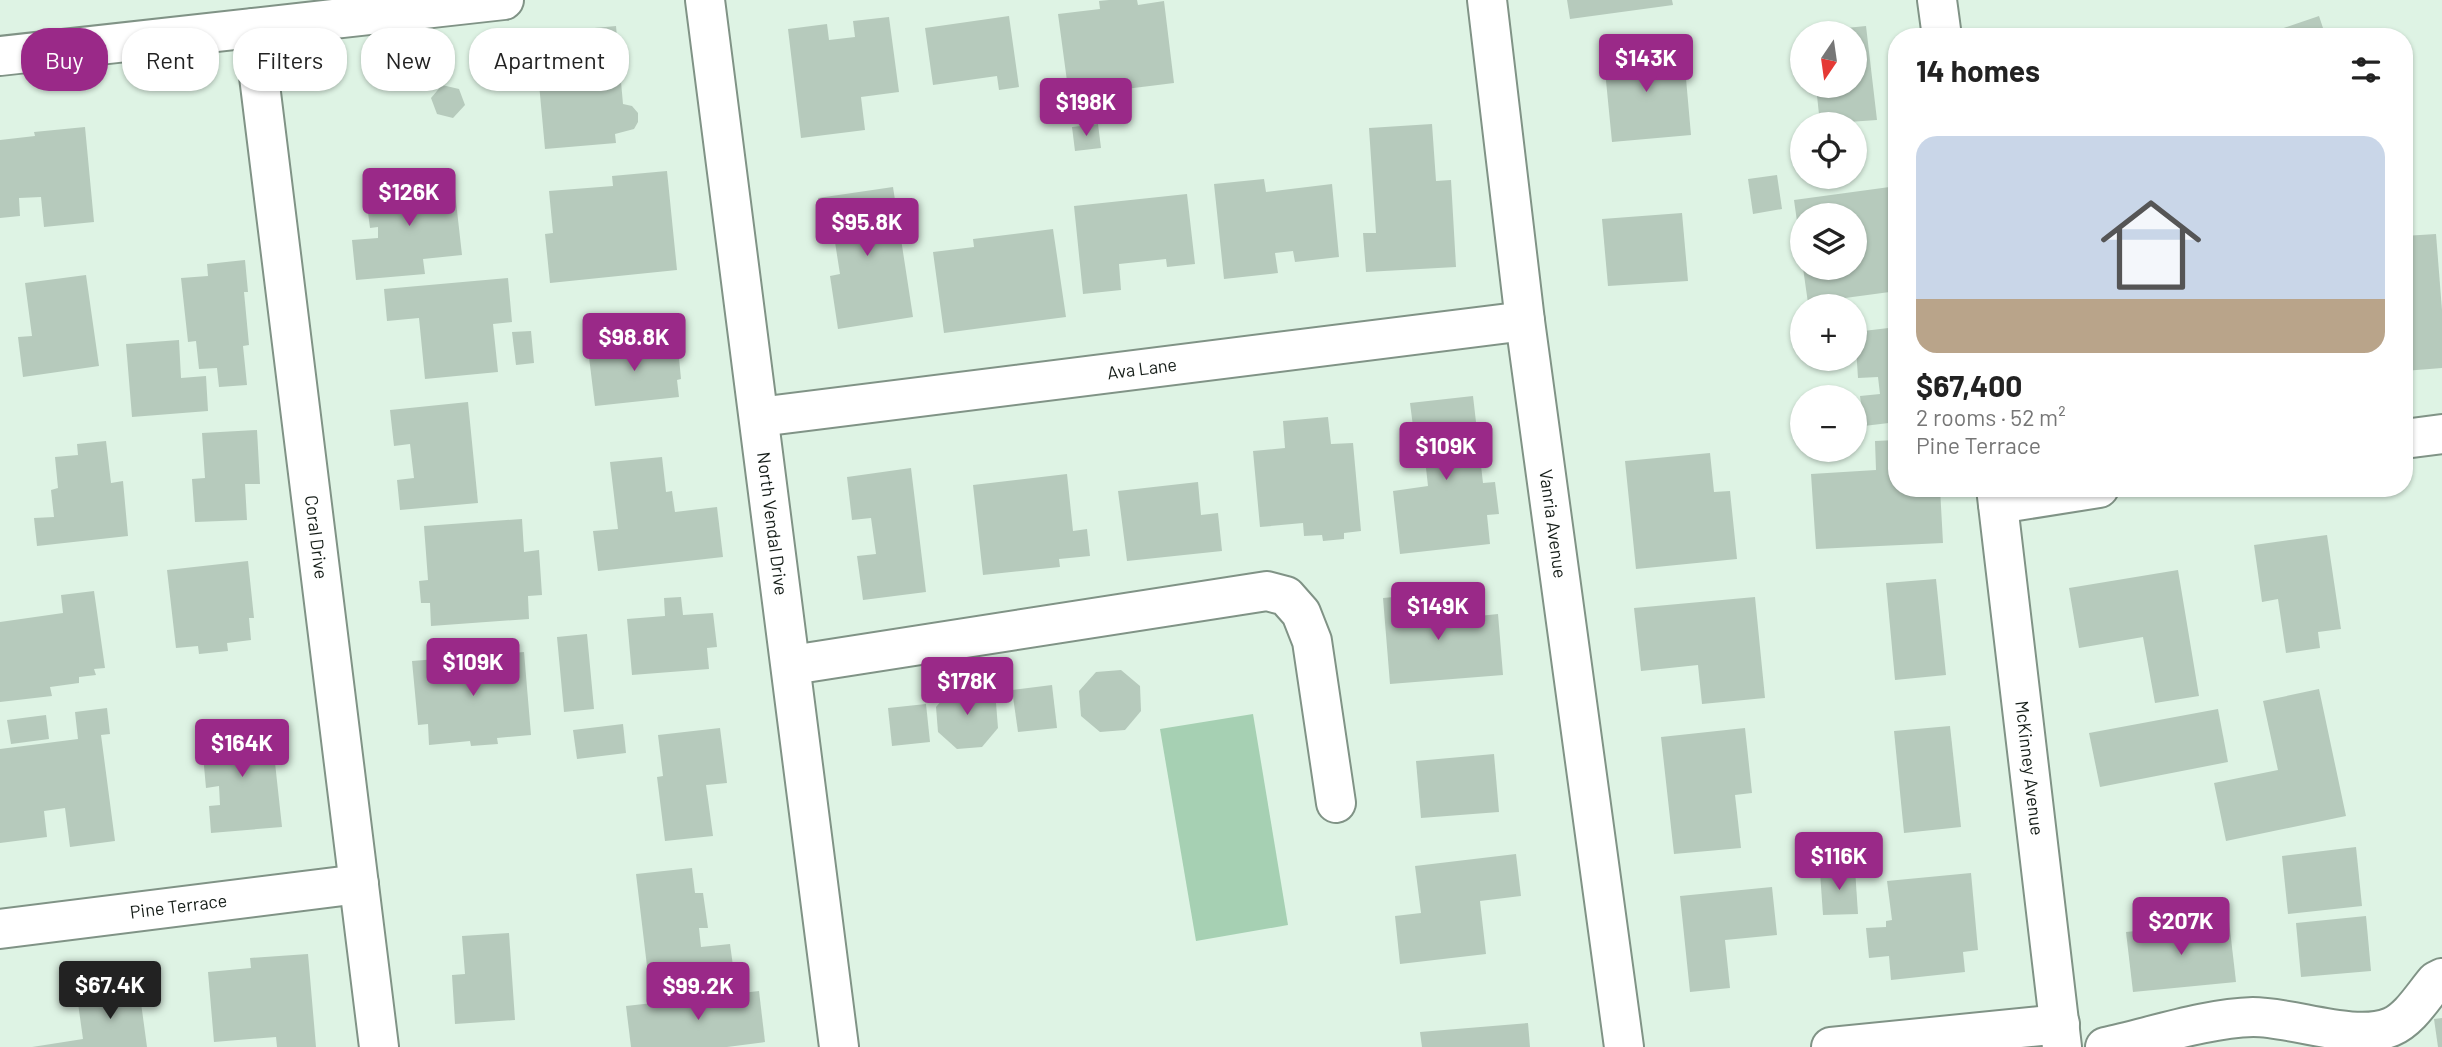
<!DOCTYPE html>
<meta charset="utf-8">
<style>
:root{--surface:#fff;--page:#f2f2f2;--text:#222;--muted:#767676;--accent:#9a2988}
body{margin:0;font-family:Barlow,sans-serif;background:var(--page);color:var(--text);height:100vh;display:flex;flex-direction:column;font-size:26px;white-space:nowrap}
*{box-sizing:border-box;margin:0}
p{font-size:23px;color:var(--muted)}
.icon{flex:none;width:38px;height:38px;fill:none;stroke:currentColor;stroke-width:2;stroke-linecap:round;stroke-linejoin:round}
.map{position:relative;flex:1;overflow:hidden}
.sheet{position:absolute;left:1888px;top:28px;width:525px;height:469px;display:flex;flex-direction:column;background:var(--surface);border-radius:28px;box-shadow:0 2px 5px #0004}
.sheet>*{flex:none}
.top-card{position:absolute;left:21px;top:28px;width:665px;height:63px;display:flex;gap:14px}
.needle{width:46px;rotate:193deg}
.buttons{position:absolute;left:1790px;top:21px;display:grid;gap:14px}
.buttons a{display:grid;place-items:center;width:77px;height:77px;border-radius:50%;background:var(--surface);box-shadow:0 2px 5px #0004;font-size:35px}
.price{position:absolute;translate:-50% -60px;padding:0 16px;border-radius:7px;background:var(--accent);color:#fff;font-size:23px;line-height:46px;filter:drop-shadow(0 2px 4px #0008)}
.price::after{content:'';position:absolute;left:50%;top:42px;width:21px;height:16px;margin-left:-10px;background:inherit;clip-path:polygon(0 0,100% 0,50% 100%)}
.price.active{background:#222;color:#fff}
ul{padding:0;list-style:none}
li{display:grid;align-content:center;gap:14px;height:371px;padding:0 28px}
li span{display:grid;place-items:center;height:217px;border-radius:21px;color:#555}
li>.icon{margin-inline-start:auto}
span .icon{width:126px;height:126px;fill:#fffc;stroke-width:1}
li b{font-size:30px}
h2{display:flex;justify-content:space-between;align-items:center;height:84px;padding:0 28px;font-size:30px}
.chip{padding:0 24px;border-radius:28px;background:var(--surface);box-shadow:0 2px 5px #0004;font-size:24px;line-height:63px}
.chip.active{background:var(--accent);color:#fff}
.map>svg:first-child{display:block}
</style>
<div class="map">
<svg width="2442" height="1047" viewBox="0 0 2442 1047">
<rect width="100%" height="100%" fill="#def3e4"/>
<!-- green -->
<polygon fill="#a6d0b3" points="1253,714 1288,925 1196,941 1160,729"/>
<!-- building -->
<g fill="#b6cabc">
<polygon points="1109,0 1137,0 1138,5 1164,1 1174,83 1069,96 1058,14 1100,9 1099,1"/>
<polygon points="1567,0 1672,0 1673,5 1570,19"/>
<polygon points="1009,16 1019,87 999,90 997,76 933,85 925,28"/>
<polygon points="2319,16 2326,37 2260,37 2260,36"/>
<polygon points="889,17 899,92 861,97 865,130 801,138 788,29 827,24 829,40 855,37 853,21"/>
<polygon points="616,26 623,104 632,106 638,113 638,122 634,129 615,134 616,143 545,149 537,62 565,60 562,31"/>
<polygon points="1866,26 1877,120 1820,124 1816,86 1855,86 1855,33 1816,33 1816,31"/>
<polygon points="2067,32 2068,37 2034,37 2034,35"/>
<polygon points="1660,45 1662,58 1684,56 1691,135 1612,142 1603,50"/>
<polygon points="442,85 459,89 465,105 453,118 437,114 431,98"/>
<polygon points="1098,124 1101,148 1075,151 1072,127"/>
<polygon points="1432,124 1436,181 1451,180 1456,267 1366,272 1363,233 1376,233 1369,128"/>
<polygon points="85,127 94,222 44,227 41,197 19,198 20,216 0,218 0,140 35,136 34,132"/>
<polygon points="667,171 677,270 550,283 545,234 553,233 549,191 613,186 612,176"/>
<polygon points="453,175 462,255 423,259 425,274 356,280 352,240 378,238 378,227 370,228 366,197 374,196 373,183"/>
<polygon points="1777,175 1782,209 1753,214 1748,179"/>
<polygon points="1264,179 1266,192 1332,184 1339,257 1295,262 1293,251 1275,253 1278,273 1224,279 1214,184"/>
<polygon points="1897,186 1897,291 1808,303 1803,268 1855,268 1855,215 1802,215 1801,250 1794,200"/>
<polygon points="893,187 913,317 838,329 830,276 840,274 834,236 824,237 818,198"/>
<polygon points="1187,194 1195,264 1167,267 1166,259 1119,264 1121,290 1083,294 1074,206"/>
<polygon points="1682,213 1688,281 1608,286 1602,219"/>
<polygon points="1053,229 1066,317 944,333 933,252 974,247 973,239"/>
<polygon points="2436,234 2442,310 2442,368 2404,371 2404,236"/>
<polygon points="245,260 248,292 244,292 249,345 243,346 247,385 219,387 217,368 199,369 196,341 188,342 181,278 208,276 207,264"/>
<polygon points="86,275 99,366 23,377 18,337 32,336 25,283"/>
<polygon points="508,278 512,322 493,324 498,372 425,379 419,318 387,321 384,289"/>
<polygon points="1897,327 1897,422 1864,426 1860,396 1880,394 1878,377 1858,378 1855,332"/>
<polygon points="531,331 534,363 516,365 512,332"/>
<polygon points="179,340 181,378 206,376 208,411 132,417 126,344"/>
<polygon points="672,340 674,359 679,358 681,379 677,380 679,397 595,406 588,349"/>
<polygon points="1473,396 1483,483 1495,482 1499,514 1487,515 1490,544 1400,554 1393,491 1428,486 1423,441 1415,442 1410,403"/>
<polygon points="468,402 478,503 400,510 397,480 414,478 410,444 394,446 390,410"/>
<polygon points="1328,417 1331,444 1353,443 1361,531 1344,533 1344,539 1323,541 1322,535 1304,536 1303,523 1260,527 1253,451 1285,448 1283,421"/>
<polygon points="257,430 260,484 245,484 247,520 195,522 192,479 205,478 202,433"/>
<polygon points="1897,440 1897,488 1940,488 1943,543 1816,549 1811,474 1876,470 1875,441"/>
<polygon points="106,441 111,483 123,481 128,536 37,546 34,518 54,517 51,490 58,488 55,457 78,455 77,444"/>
<polygon points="1710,453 1714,492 1730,491 1737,559 1636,569 1625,461"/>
<polygon points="662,457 666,492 672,491 675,512 717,507 723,557 598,571 593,531 618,529 610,462"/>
<polygon points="911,468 926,592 863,600 857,556 876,554 871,518 852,520 847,477"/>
<polygon points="1067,474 1073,531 1087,529 1090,556 1059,559 1060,567 983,575 973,485"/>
<polygon points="1198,482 1201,515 1218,513 1222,551 1127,561 1118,491"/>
<polygon points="522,519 524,552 539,550 542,595 528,596 529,619 431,626 430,603 421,603 419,581 428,580 424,526"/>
<polygon points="2327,535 2341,629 2318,632 2320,648 2286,653 2278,599 2262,602 2254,545"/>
<polygon points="248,561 254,618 249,618 251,640 227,643 228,651 199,654 198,646 176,648 167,570"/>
<polygon points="2178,570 2199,696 2155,703 2143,637 2079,648 2069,588"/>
<polygon points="1936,579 1946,675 1895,680 1886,583"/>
<polygon points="94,591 105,668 94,669 96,675 79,677 79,683 50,687 52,696 0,702 0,622 63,613 61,595"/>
<polygon points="1437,593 1440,620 1498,614 1503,675 1390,684 1383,598"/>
<polygon points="681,597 683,615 713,613 717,647 707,648 709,669 632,675 627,619 665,616 664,598"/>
<polygon points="1755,597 1765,698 1702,704 1698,665 1641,671 1634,608"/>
<polygon points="587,634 594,709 564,712 557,637"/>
<polygon points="524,652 531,735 497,738 498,744 471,746 470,741 429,745 428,724 418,725 412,661"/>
<polygon points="1121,670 1140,686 1141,711 1125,730 1100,732 1081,716 1079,691 1096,672"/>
<polygon points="1052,685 1057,728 1018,732 1012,690"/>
<polygon points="977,686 996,703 998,728 982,747 957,749 938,732 936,707 952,688"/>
<polygon points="2319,689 2346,816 2226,841 2214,783 2278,770 2263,701"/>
<polygon points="926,704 930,742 892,746 888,708"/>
<polygon points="107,708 110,734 101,735 115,841 70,847 65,808 44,811 47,837 0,843 0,749 78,739 75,712"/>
<polygon points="2218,709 2228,762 2100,787 2089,733"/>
<polygon points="46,715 49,739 11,744 7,720"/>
<polygon points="623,724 626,753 577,759 573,730"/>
<polygon points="271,726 282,827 211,833 209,806 220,805 219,786 206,788 201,733"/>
<polygon points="1950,726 1961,827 1904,833 1894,731"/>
<polygon points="720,728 727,783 706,785 713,836 665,841 657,777 663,776 658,735"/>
<polygon points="1745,728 1752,793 1735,795 1741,848 1674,854 1661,737"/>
<polygon points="1494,754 1499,812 1421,818 1416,761"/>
<polygon points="2356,847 2362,906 2288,914 2282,856"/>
<polygon points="1516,854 1521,896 1480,901 1486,954 1400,964 1395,916 1421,913 1415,866"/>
<polygon points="692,868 695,893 703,893 708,928 699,928 701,947 730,944 734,973 649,983 636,874"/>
<polygon points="1855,869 1858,914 1823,915 1820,872"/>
<polygon points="1971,873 1978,950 1963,952 1965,972 1891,980 1889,956 1869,958 1866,928 1886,927 1886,921 1892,920 1887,881"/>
<polygon points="1772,887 1777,935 1725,940 1730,988 1690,992 1680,896"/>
<polygon points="2366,916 2371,971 2301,977 2296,923"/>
<polygon points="2229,921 2236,982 2133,992 2126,932"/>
<polygon points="509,933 515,1020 455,1024 452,975 465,974 462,936"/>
<polygon points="308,954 316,1047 277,1047 276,1037 214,1042 208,972 251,968 250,958"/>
<polygon points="139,988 147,1047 32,1047 83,1039 77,996"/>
<polygon points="759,991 765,1042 727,1047 631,1047 626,1006"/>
<polygon points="2442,1018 2442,1047 2438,1047 2434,1019"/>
<polygon points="1528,1023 1530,1047 1422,1047 1420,1032"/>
</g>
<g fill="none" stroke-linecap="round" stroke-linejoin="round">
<defs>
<g id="minor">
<path id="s1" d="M705,0L839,1047"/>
<path id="s2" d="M1487,0L1525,321L1624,1047"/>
<polyline points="1937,0 1942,37"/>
<path id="s3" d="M253,28L379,1047"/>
<polyline points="0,56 504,0"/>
<path id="s4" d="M760,417L1525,321"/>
<polyline points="2404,439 2442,434"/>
<path id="s5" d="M1996,488L2062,1047"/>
<polyline points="1998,504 2099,488"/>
<polyline points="792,665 1267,591 1286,596 1301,613 1312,641 1336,803"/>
<path id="s6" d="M0,929L359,884"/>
<polyline points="1831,1047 2060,1024"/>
<path d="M2105,1047C2151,1037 2207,1018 2253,1017C2294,1017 2354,1042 2391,1027C2410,1019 2423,996 2436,981L2442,978"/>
</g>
</defs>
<!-- minor casing -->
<use href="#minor" stroke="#809386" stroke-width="42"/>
<!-- minor -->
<use href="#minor" stroke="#fff" stroke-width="38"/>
</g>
<g text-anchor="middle" stroke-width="5" stroke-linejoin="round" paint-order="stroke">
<!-- street labels -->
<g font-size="18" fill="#151d18" stroke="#def3e4">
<text dy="6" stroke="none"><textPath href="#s4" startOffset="385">Ava Lane</textPath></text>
<text dy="6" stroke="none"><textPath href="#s1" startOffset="528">North Vendal Drive</textPath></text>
<text dy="6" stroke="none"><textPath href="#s2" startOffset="528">Vanria Avenue</textPath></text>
<text dy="6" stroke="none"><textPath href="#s3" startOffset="513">Coral Drive</textPath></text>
<text dy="6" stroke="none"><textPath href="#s5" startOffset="282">McKinney Avenue</textPath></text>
<text dy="6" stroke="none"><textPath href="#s6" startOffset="180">Pine Terrace</textPath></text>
</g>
</g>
</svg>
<div class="buttons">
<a><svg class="needle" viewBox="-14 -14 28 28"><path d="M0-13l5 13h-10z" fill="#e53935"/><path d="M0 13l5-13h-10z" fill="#767676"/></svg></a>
<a><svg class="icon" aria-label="locate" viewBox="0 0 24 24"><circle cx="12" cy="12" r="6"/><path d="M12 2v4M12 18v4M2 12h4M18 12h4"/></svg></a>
<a><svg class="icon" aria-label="layers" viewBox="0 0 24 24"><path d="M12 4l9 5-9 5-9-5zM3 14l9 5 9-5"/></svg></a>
<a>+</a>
<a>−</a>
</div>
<b class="price" style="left:1646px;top:94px">$143K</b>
<b class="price" style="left:1086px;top:138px">$198K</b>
<b class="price" style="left:409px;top:228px">$126K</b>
<b class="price" style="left:867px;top:258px">$95.8K</b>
<b class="price" style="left:634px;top:373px">$98.8K</b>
<b class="price" style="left:1446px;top:482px">$109K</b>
<b class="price" style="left:1438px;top:642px">$149K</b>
<b class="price" style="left:473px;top:698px">$109K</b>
<b class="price" style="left:967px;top:717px">$178K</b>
<b class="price" style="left:242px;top:779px">$164K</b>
<b class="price" style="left:1839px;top:892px">$116K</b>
<b class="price" style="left:2181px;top:957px">$207K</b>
<b class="price active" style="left:110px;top:1021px">$67.4K</b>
<b class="price" style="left:698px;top:1022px">$99.2K</b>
<div class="top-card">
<a class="chip active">Buy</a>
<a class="chip">Rent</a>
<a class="chip">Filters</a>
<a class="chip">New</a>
<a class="chip">Apartment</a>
</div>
<section class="sheet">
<h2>14 homes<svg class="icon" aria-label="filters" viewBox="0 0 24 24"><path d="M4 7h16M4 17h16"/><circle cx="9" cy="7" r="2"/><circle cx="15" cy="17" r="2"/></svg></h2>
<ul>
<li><span style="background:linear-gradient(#c9d6e8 75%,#b9a48a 0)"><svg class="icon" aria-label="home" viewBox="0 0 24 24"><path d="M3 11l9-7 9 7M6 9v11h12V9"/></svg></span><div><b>$67,400</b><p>2 rooms · 52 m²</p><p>Pine Terrace</p></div></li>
</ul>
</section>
</div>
